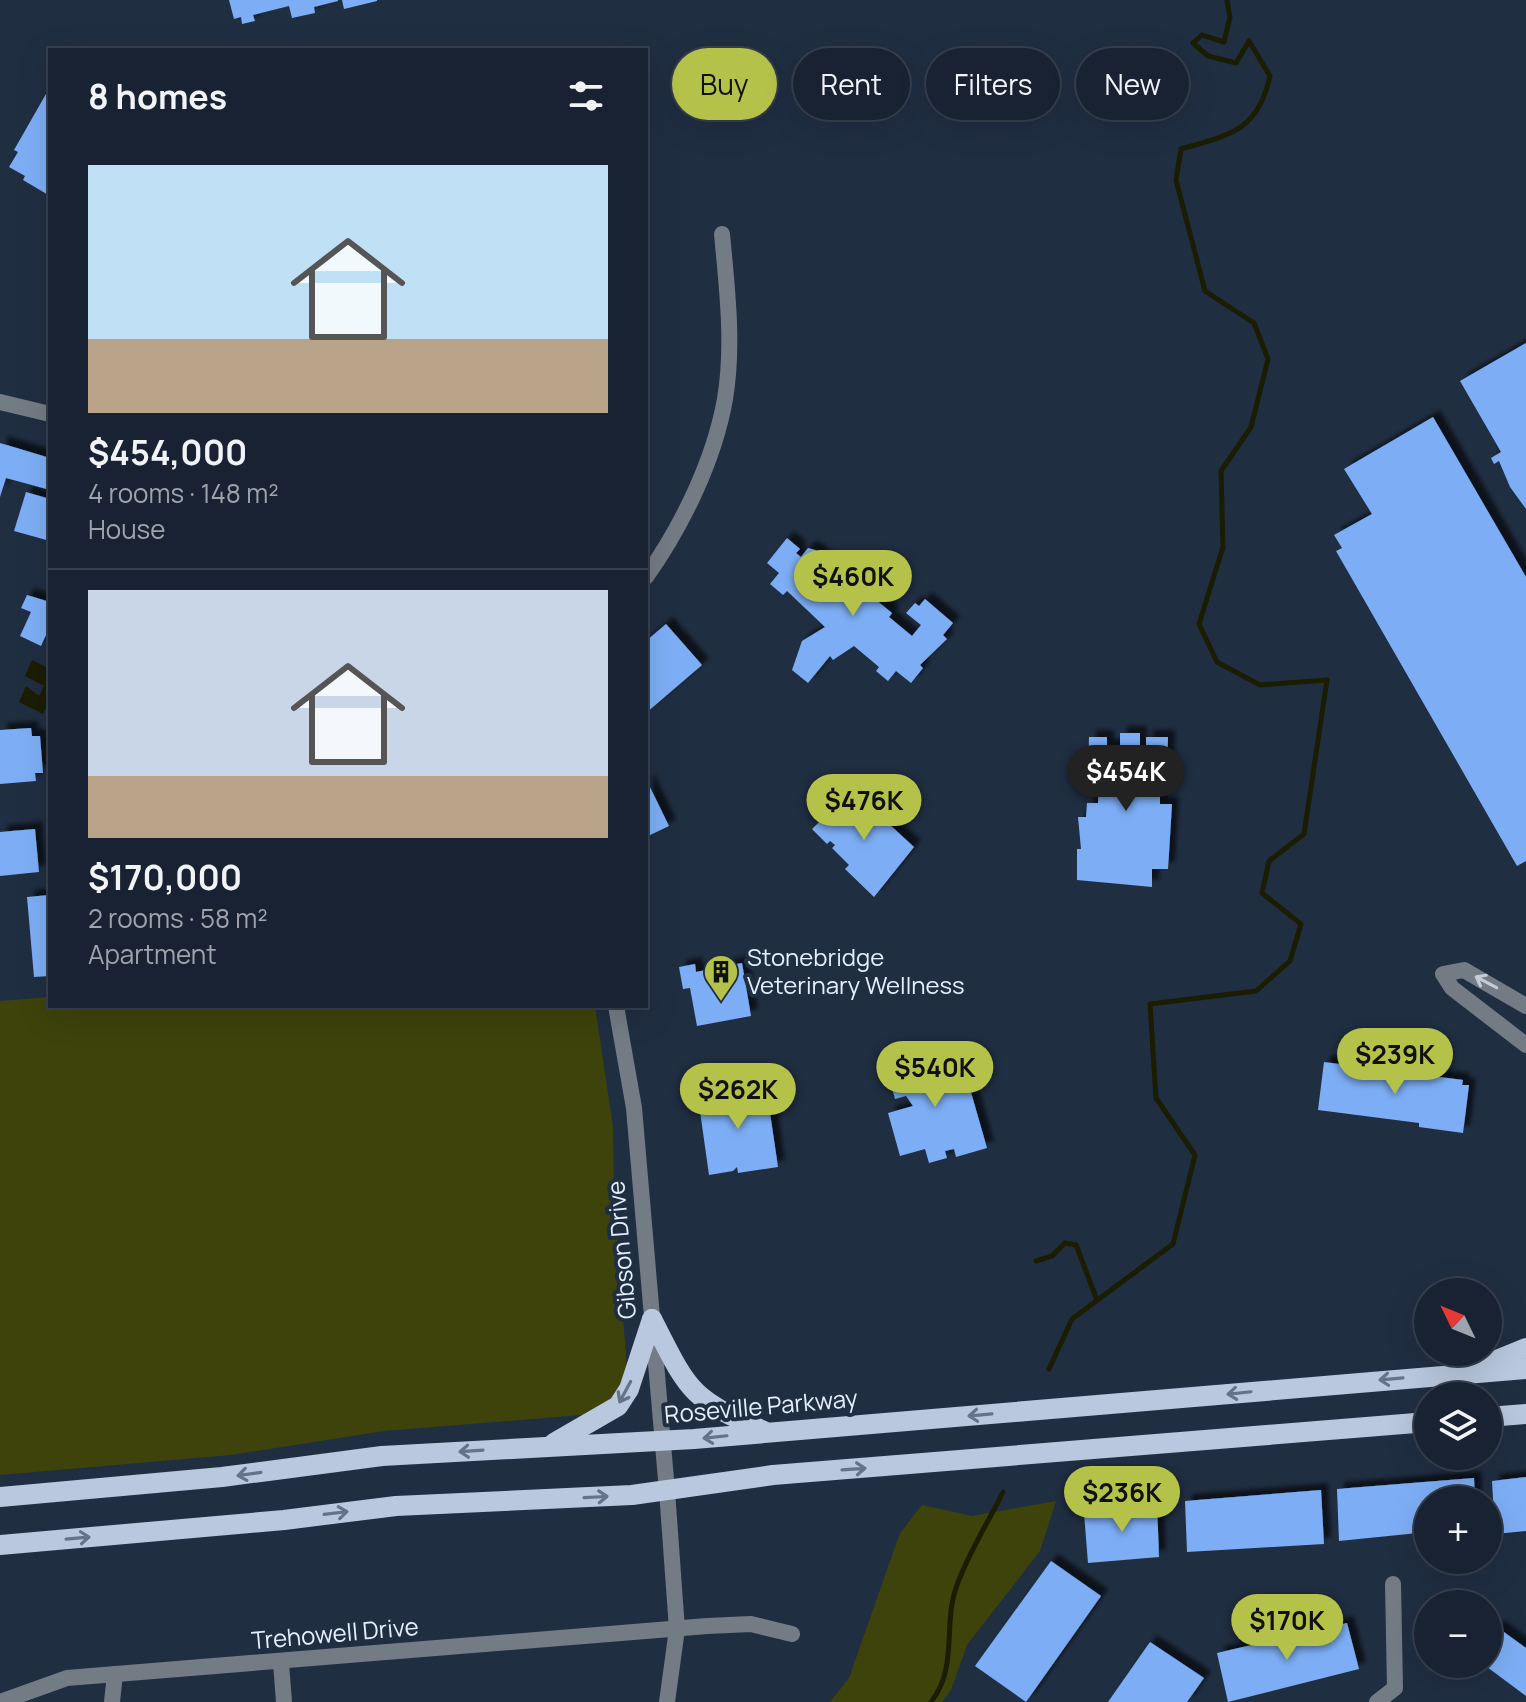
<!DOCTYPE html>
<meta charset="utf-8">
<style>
:root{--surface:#182232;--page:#252f3e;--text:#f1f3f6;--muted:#9fa4ac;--line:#363f4d;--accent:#b4c24a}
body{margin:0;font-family:Manrope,sans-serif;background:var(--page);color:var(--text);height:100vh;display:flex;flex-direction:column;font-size:30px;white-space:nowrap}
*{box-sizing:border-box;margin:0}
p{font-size:26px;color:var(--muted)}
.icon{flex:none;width:44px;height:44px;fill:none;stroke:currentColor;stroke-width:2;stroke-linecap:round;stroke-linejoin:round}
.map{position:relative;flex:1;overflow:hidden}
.drawer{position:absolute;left:48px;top:48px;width:600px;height:960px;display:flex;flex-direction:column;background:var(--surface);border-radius:0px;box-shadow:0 8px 32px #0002,0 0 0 2px var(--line)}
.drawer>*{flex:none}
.guide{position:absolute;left:672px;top:48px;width:734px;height:72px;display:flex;gap:16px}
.needle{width:52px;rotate:313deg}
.tools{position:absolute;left:1414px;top:1278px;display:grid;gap:16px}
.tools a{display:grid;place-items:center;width:88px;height:88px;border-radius:50%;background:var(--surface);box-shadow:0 8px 32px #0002,0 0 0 2px var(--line);font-size:40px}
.price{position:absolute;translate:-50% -68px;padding:0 18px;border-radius:28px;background:var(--accent);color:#111;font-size:26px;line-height:52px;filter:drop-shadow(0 2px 4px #0008)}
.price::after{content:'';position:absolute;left:50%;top:48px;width:24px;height:18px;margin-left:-12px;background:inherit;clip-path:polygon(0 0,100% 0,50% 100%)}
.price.current{background:#222;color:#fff}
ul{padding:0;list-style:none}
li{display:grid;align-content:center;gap:16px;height:424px;padding:0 40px}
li+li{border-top:2px solid var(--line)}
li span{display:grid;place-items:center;height:248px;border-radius:0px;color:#555}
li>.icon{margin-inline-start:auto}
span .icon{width:144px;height:144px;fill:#fffc;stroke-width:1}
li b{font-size:34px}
h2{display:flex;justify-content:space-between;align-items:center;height:96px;padding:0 40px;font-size:34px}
.chip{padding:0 28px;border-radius:36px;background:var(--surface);box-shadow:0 8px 32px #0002,0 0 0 2px var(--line);font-size:28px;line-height:72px}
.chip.current{background:var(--accent);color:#111}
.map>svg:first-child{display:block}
</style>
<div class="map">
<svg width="1526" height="1702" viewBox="0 0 1526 1702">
<defs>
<filter id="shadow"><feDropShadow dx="7" dy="-7" stdDeviation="2" flood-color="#0009"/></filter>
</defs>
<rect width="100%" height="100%" fill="#202e42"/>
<!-- green -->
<g fill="#3d430b">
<path d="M50,997V1006H595L613,1127L614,1199L627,1369C617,1394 608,1407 581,1415L384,1431L231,1455L0,1475V1001Z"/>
<polygon points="1056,1501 1040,1551 967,1645 951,1690 942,1702 830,1702 849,1678 900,1533 922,1505 972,1516"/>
</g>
<!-- water -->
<polygon fill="#1a1d02" points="32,660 50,669 50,700 43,714 19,702 26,686 39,696 44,686 25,676"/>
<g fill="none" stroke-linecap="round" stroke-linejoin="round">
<!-- stream -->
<g stroke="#1a1d02" stroke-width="5">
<polyline points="1036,1261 1052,1256 1065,1243 1076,1245 1097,1300"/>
<path d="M1049,1369L1072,1319L1173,1244L1195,1155L1156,1098L1150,1004L1256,991L1290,961L1301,924L1262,893L1269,861L1304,834L1327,680L1260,685L1217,662L1199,624L1223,547L1221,471L1251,427L1268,359L1254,323L1205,291L1176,180L1181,149C1230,135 1258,131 1270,76L1249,41L1236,63L1208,56L1193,43L1202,35L1224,42L1230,17L1227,0"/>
<path d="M931,1702C958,1668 943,1626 956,1588C967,1555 988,1523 1003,1492"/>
</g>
</g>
<!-- building -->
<g fill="#7daef5" filter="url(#shadow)">
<polygon points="229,0 338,0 338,1 314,7 315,13 292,18 289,6 253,15 255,21 242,24 241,17 234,19"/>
<polygon points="342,0 377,0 377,1 344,9"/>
<polygon points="50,87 50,196 23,180 25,176 9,167 18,152 14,150"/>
<polygon points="1526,343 1526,509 1510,487 1499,461 1494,464 1491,458 1501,452 1460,381"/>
<polygon points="1433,417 1526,577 1526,861 1517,866 1336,551 1342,548 1334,535 1372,514 1344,469"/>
<polygon points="0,443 50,458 50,490 6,478 0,497"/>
<polygon points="26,492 50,499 50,541 14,531"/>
<polygon points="787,538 800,549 796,553 801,557 808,548 815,550 892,613 889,617 912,636 921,625 906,613 915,603 919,606 925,599 953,623 943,635 947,639 920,665 923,668 911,683 896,671 888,681 876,671 879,667 854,646 833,660 830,656 808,683 792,670 802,641 825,627 787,591 783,595 770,584 779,573 767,563"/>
<polygon points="27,595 50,602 50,637 46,635 41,646 20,636 31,612 21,608"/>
<polygon points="666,624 702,665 646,713 646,641"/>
<polygon points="31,728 32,736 40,736 43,773 35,773 36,781 0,784 0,730"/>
<polygon points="1120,733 1140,733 1140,745 1146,745 1146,737 1168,737 1167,773 1160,773 1160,804 1172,804 1168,869 1152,869 1152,887 1077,880 1077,849 1081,849 1078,817 1086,817 1087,803 1098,803 1099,769 1088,769 1089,737 1107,737 1107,746 1120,746"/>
<polygon points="646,779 669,826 646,837"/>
<polygon points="852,790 914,847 874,897 845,869 849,865 832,848 835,845 830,841 827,844 812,829"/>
<polygon points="35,829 39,872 0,876 0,832"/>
<polygon points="50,895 50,976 34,977 27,897"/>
<polygon points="742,963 751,1016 697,1026 690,988 683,989 679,967 695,964 696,972"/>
<polygon points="955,1050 963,1075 966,1075 987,1148 956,1157 954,1149 945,1151 947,1158 929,1163 925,1149 900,1156 888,1113 913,1106 906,1096 895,1099 887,1070"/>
<polygon points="1324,1062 1463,1080 1462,1085 1469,1085 1463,1133 1419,1127 1419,1123 1318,1110"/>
<polygon points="766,1086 778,1167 738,1173 737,1167 733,1171 709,1175 698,1097 729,1095 728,1091"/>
<polygon points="1526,1477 1526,1531 1495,1534 1492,1481"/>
<polygon points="1474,1478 1475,1500 1428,1500 1428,1532 1339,1541 1337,1489"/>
<polygon points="1321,1490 1324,1544 1187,1552 1185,1501"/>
<polygon points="1157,1505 1159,1557 1088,1563 1084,1513"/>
<polygon points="1051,1561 1101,1596 1026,1702 975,1666"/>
<polygon points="1347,1623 1359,1669 1228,1702 1217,1653"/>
<polygon points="1497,1627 1526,1648 1526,1696 1483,1664 1488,1664 1488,1632 1492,1635"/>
<polygon points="1150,1642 1204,1678 1187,1702 1108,1702"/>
</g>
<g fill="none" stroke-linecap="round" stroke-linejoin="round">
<!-- minor -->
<g stroke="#737b85" stroke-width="16">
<path d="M646,577C682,526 714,461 725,399C734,345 727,288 722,234"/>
<polyline points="667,1491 677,1629 667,1702"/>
<polyline points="281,1663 284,1702"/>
<polyline points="0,1702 67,1678 707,1626 751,1624 792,1634"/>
<polyline points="112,1702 115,1674"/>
<polyline points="1377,1702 1395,1688 1393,1584"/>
</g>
<!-- tertiary -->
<g stroke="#737b85" stroke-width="16">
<polyline points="0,402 50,414"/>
<polyline points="616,1006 634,1108 667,1491"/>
<polyline points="1526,1006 1464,970 1443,974 1452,988 1526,1045"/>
</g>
<!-- primary -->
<g stroke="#b9c8de" stroke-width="20">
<path d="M652,1319C690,1394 689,1397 766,1432"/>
<polyline points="1482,1366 1526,1348"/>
<polyline points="1488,1417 1526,1414"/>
<polyline points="554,1443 618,1406 629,1389 652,1319"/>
<polyline points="0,1497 222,1477 382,1456 694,1439 1526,1369"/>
<polyline points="0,1545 284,1520 396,1506 632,1495 773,1475 1428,1422"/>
</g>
</g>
<!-- one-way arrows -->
<defs><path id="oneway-shaft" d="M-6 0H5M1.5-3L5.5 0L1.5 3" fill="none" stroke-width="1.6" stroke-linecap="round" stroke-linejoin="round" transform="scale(2)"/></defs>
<use stroke="#c3ccd8" href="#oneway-shaft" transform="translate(1486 982) rotate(-152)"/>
<g stroke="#657388">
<use href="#oneway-shaft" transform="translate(1391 1379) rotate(175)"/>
<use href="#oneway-shaft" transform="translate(625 1392) rotate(118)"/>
<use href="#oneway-shaft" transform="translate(1239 1393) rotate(174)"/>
<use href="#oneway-shaft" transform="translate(980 1415) rotate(175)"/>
<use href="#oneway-shaft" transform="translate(715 1437) rotate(174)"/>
<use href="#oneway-shaft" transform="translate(471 1451) rotate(176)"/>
<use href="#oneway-shaft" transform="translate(854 1469) rotate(-4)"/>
<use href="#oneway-shaft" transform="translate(249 1474) rotate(172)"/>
<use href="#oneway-shaft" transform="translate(596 1497) rotate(-3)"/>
<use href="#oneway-shaft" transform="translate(336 1513) rotate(-7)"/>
<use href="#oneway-shaft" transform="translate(78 1538) rotate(-5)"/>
</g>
<!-- icons -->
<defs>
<symbol id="building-pin" viewBox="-11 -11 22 30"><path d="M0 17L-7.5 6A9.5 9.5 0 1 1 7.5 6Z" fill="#b4c24a" stroke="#202e42"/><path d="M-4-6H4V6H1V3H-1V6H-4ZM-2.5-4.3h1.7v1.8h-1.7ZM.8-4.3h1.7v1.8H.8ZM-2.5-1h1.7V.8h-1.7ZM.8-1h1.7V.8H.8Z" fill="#111"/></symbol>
</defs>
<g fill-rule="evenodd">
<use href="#building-pin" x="701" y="952" width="40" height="54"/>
</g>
<g text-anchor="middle" stroke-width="8" stroke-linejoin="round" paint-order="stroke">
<!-- poi labels -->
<g font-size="24" fill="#e5effc" stroke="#202e42" text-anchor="start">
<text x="747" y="966">Stonebridge<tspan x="747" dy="28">Veterinary Wellness</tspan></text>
</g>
<!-- street labels -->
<g font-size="24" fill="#e5effc" stroke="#202e42">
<text transform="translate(622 1250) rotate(-95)" y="8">Gibson Drive</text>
<text transform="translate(761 1407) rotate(-5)" y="8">Roseville Parkway</text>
<text transform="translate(335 1634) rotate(-5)" y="8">Trehowell Drive</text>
</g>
</g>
</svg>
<div class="tools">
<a><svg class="needle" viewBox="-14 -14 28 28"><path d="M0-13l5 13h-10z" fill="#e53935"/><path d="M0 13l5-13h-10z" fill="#9fa4ac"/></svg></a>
<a><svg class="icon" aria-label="layers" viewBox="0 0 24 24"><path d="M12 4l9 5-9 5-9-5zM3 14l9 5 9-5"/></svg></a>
<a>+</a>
<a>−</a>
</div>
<b class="price" style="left:853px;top:618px">$460K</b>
<b class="price current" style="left:1126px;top:813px">$454K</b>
<b class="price" style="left:864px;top:842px">$476K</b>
<b class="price" style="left:1395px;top:1096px">$239K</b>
<b class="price" style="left:935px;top:1109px">$540K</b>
<b class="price" style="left:738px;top:1131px">$262K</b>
<b class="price" style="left:1122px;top:1534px">$236K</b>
<b class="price" style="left:1287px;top:1662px">$170K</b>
<div class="guide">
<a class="chip current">Buy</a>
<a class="chip">Rent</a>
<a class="chip">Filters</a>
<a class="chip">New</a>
</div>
<section class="drawer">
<h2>8 homes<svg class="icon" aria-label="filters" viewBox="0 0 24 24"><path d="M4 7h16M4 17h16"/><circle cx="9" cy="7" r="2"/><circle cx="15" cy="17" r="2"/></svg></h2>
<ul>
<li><span style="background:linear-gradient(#bfe0f5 70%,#b9a48a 0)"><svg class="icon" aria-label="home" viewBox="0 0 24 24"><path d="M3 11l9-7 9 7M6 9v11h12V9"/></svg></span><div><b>$454,000</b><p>4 rooms · 148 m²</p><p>House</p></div></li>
<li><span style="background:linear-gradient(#c9d6e8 75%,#b9a48a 0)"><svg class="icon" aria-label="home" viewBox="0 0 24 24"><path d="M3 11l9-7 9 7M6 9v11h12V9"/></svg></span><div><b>$170,000</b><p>2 rooms · 58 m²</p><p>Apartment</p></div></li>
</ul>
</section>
</div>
